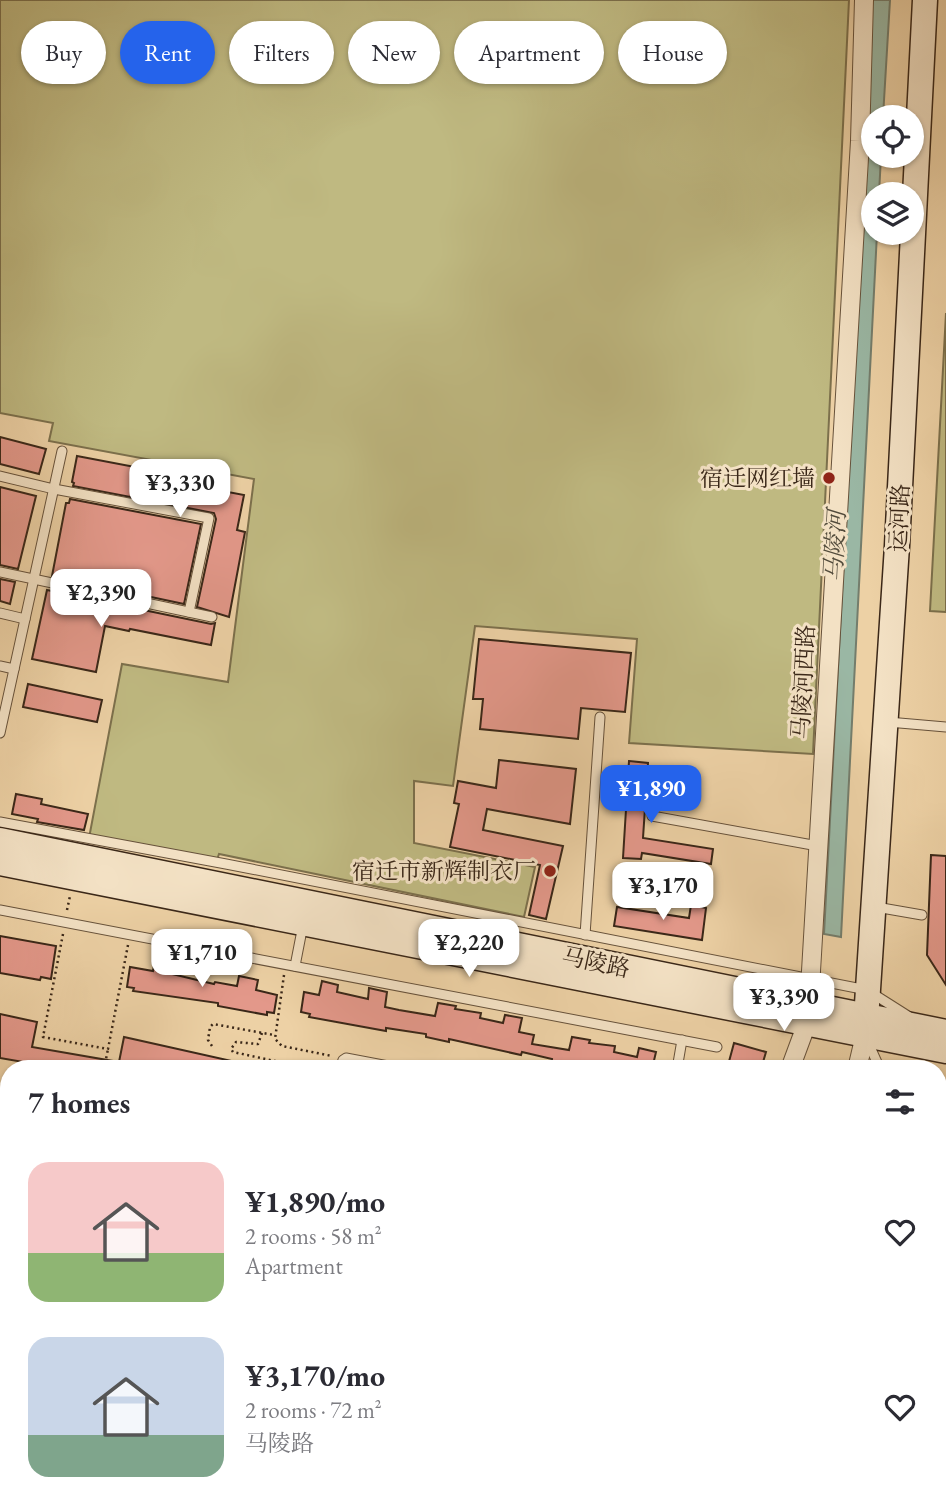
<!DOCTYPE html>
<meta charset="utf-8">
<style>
:root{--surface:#fff;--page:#f7f7f7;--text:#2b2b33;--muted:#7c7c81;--accent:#2563eb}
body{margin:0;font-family:"EB Garamond","Noto Serif SC",serif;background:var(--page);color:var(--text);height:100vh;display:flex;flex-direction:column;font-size:26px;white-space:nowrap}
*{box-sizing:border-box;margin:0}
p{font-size:23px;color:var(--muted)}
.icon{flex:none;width:38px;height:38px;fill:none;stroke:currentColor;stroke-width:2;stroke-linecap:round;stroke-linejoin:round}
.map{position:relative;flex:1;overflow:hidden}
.drawer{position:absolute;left:0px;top:1060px;width:947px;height:450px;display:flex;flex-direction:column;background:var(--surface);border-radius:28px 28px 0 0;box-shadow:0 2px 5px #0004}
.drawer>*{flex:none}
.guide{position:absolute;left:21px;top:21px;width:905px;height:63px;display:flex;gap:14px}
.buttons{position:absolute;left:861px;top:105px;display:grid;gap:14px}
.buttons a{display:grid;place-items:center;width:63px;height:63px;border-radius:50%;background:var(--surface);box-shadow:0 2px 5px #0004;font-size:35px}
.price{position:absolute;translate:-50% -60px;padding:0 16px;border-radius:14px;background:#fff;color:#222;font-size:23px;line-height:46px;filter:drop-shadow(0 2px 4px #0008)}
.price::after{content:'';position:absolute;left:50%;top:42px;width:21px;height:16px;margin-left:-10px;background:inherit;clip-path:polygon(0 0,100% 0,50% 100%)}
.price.active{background:var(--accent);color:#fff}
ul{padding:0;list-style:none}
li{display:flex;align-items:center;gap:21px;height:175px;padding:0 28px}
li span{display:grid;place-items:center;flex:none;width:196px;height:140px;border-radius:21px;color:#555}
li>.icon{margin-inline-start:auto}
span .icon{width:84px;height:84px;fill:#fffc;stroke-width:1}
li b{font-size:30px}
h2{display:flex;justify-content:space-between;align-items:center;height:84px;padding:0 28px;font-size:30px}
.tag{padding:0 24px;border-radius:32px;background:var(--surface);box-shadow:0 2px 5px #0004;font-size:24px;line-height:63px}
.tag.active{background:var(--accent);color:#fff}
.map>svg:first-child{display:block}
</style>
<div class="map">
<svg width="946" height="1509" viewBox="0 0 946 1509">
<rect width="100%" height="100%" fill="#edd1a5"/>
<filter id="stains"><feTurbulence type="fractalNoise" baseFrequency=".00286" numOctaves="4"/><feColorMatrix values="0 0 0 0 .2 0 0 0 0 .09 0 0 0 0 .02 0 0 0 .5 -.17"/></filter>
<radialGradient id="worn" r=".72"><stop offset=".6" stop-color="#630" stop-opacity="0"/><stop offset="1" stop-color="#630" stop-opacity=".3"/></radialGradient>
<!-- green -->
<g fill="#bfb981" stroke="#7c704c" stroke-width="2">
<polygon points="0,0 849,0 813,754 629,743 637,639 475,626 453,786 414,781 414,843 535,867 524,917 219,854 216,863 89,838 122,664 228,682 254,479 49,441 53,423 0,413"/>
<polygon points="946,313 946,612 930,611"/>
</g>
<!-- water -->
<polygon fill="#9ab7a4" stroke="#747d6c" stroke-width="2" points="872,0 890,0 883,117 873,117 873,156 881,156 879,194 873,194 873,233 877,233 841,937 824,934 864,175 870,84"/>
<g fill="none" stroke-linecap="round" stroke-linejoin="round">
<!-- stream -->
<polyline stroke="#747d6c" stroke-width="4.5" points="824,1069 826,1066"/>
</g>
<!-- building -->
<g fill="#e3988a" stroke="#3a2718" stroke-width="2">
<polygon points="0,437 46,449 39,474 0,464"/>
<polygon points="77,456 156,471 154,478 244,495 237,530 245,532 229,617 197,607 216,519 214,513 73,486 74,483 72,482"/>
<polygon points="0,487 36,496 18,569 0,565"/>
<polygon points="70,499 201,524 184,604 52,576 66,503 69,503"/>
<polygon points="0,579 15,582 10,604 0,601"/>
<polygon points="47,590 211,624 215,623 211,645 130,629 129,631 105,626 96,672 32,659"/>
<polygon points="479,639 631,653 625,712 581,708 578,739 480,729 483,699 473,699"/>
<polygon points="28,684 102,700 97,722 23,707"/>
<polygon points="499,760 576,769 570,824 487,809 483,830 563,846 546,919 529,915 540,865 450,847 459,804 454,803 458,781 496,788"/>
<polygon points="629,761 648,763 643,838 713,849 711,864 642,853 641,859 623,858"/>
<polygon points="16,794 42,799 41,804 88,814 84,830 37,822 38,819 12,814"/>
<polygon points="931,855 946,856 946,985 927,955"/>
<polygon points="691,905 706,908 702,940 614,926 617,907 689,918"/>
<polygon points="0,936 56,946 51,979 41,977 40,980 0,973"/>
<polygon points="155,961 173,964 172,974 214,984 215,982 237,986 239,976 258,980 256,990 277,995 274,1013 267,1012 267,1015 218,1006 218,1003 133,991 134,988 127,987 130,967 153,971"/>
<polygon points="322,981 338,985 337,992 368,999 369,988 387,992 385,1007 399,1010 435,1016 438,1003 456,1006 455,1009 481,1013 480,1018 503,1023 505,1015 522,1018 519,1032 534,1035 532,1044 569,1050 572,1037 590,1040 589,1043 615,1046 614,1052 637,1057 639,1048 656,1052 652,1069 567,1069 551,1067 552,1059 522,1052 521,1055 449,1039 449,1042 426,1037 426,1034 386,1028 386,1031 309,1017 310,1014 301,1012 304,992 319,995"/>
<polygon points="0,1014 37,1022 32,1047 119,1062 124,1037 245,1064 245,1069 64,1069 0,1058"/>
<polygon points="734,1043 766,1052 761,1069 727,1069"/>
</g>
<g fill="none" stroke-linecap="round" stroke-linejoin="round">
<defs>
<g id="lane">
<polyline points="0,476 54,489 209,518 189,612"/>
<polyline points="0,572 212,617"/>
<polyline points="0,613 25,619"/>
<polyline points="0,666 14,669"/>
<polyline points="888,722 946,727"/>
<polyline points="0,733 62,451"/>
<polyline points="652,816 818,846"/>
<polyline points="0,822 226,864 867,990 908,1016"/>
<polyline points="876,907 922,915"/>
<polyline points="0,910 717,1047"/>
<polyline points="585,935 600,717"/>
<polyline points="295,966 303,925"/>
<polyline points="867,1040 880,1069"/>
<polyline points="340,1069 343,1060 346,1058 404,1069"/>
<polyline points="677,1069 682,1040"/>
<polyline points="938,1108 946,1110"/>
<polyline points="0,1130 9,1132"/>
<polyline points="0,1189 9,1191"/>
<polyline points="0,1299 9,1301"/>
<polyline points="5,1406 9,1384"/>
<polyline points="192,1502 202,1502"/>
<polyline points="325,1502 338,1509"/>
<polyline points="0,1505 33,1509"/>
<polyline points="40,1509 41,1502"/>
<polyline points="682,1509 684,1502"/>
</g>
<g id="street">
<polyline points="790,1069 807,1023 809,1005 860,141 864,0"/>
<polyline points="857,1069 865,1035"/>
<polyline points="406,1509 411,1502"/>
<polyline points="475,1509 480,1502"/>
</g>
<g id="secondary">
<polyline points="0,840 946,1032"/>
<polyline points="0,863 946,1051"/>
<polyline points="865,1035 897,546 925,0"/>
<polyline points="938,1478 946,1457"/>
<polyline points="927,1509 929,1502"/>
</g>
</defs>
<!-- lane casing -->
<use href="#lane" stroke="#67523b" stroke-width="11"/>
<!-- street casing -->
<use href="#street" stroke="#67523b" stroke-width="20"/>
<!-- secondary casing -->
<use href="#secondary" stroke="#3a2718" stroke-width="27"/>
<!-- path -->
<g stroke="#3a2718" stroke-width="2.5" stroke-dasharray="2 3.5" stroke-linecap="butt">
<polyline points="67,910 70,896"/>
<polyline points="63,934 43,1037 108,1049 128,945"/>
<polyline points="284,975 275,1039 282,1046 332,1056"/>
<polyline points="262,1033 258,1044 236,1042 231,1049 233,1052 312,1069"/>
<polyline points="212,1046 208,1040 210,1027 213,1024 274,1035"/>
<polyline points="104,1069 108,1049"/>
<polyline points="0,1278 9,1268"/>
<polyline points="938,1403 946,1381"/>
<polyline points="900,1509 902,1502"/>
</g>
<!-- lane -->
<use href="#lane" stroke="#f3e1c4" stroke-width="9"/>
<!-- street -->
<use href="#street" stroke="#f3e1c4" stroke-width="18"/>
<!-- secondary -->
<use href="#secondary" stroke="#f3e1c4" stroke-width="24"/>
</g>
<!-- markers -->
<g fill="#8f2418" stroke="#f3e1c4" stroke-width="2.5">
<circle cx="829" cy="478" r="7"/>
<circle cx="550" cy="871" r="7"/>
</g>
<g text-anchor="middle" stroke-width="6" stroke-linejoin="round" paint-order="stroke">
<!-- poi labels -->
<g font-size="23" fill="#3a2718" stroke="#f3e1c4" text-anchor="end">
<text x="815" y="486">宿迁网红墙</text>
<text x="536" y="879">宿迁市新辉制衣厂</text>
</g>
<!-- street labels -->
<g font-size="23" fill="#3a2718" stroke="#f3e1c4">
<text transform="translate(899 518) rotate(-87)" y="8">运河路</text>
<text transform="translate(803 682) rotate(-87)" y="8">马陵河西路</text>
<text transform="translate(596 962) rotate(12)" y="8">马陵路</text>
</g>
<!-- water labels -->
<g font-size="24" font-style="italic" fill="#524b3b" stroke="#f3e1c4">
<text transform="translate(835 546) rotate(-87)" y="8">马陵河</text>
</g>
</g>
<rect width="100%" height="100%" filter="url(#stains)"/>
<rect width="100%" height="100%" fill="url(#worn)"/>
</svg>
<div class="buttons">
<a><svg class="icon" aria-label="locate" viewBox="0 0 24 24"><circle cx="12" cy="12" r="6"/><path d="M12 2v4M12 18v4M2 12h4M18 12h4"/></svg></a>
<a><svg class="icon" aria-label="layers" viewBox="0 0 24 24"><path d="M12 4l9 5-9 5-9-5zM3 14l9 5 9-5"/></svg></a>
</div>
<b class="price" style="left:180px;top:519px">¥3,330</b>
<b class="price" style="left:101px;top:629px">¥2,390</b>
<b class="price active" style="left:651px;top:825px">¥1,890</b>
<b class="price" style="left:663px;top:922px">¥3,170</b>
<b class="price" style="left:469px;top:979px">¥2,220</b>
<b class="price" style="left:202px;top:989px">¥1,710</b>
<b class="price" style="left:784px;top:1033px">¥3,390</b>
<div class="guide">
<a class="tag">Buy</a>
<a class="tag active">Rent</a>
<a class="tag">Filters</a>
<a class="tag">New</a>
<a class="tag">Apartment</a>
<a class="tag">House</a>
</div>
<section class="drawer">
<h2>7 homes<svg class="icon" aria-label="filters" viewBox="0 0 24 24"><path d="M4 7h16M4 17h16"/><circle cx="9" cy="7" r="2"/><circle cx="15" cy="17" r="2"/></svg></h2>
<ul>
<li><span style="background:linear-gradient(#f6c9c9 65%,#8fb573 0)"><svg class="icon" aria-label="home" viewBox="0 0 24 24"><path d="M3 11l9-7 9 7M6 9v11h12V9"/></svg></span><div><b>¥1,890/mo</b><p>2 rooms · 58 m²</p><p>Apartment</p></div><svg class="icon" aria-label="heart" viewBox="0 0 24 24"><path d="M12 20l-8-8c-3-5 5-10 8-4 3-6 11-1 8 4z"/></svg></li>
<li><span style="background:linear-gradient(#c9d6e8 70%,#7fa58c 0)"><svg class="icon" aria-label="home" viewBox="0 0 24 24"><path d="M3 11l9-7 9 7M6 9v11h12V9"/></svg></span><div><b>¥3,170/mo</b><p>2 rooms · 72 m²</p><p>马陵路</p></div><svg class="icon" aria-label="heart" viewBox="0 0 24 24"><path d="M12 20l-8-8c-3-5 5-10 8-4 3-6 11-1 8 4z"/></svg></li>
</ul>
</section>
</div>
